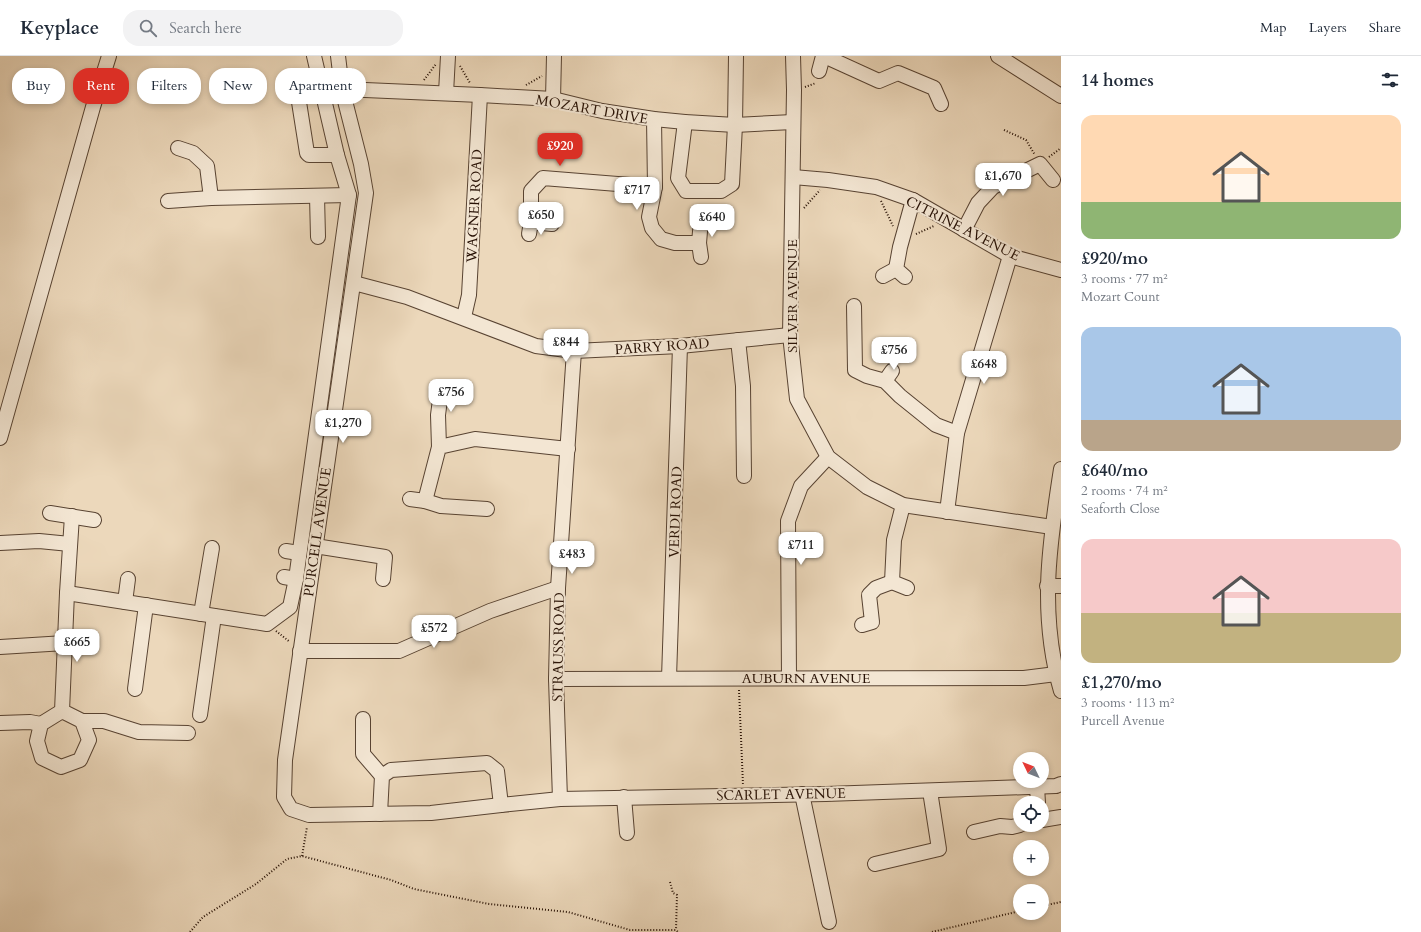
<!DOCTYPE html>
<meta charset="utf-8">
<style>
:root{--surface:#fff;--page:#f2f2f3;--text:#1f2937;--muted:#747a83;--line:#e0e1e3;--accent:#d93025}
body{margin:0;font-family:Cardo,serif;background:var(--page);color:var(--text);height:100vh;display:flex;flex-direction:column;font-size:15px;white-space:nowrap}
*{box-sizing:border-box;margin:0}
p{font-size:13px;color:var(--muted)}
.icon{flex:none;width:22px;height:22px;fill:none;stroke:currentColor;stroke-width:2;stroke-linecap:round;stroke-linejoin:round}
.map{position:relative;flex:1;overflow:hidden}
.drawer{display:flex;flex-direction:column;background:var(--surface);width:360px}
.drawer>*{flex:none}
.banner{position:absolute;left:12px;top:12px;width:380px;height:36px;display:flex;gap:8px}
.needle{width:26px;rotate:313deg}
.buttons{position:absolute;left:1013px;top:696px;display:grid;gap:8px}
.buttons a{display:grid;place-items:center;width:36px;height:36px;border-radius:50%;background:var(--surface);box-shadow:0 2px 6px #0003;font-size:20px}
.price{position:absolute;translate:-50% -34px;padding:0 9px;border-radius:8px;background:#fff;color:#222;font-size:13px;line-height:26px;filter:drop-shadow(0 1px 2px #0008)}
.price::after{content:'';position:absolute;left:50%;top:24px;width:12px;height:9px;margin-left:-6px;background:inherit;clip-path:polygon(0 0,100% 0,50% 100%)}
.price.active{background:var(--accent);color:#fff}
ul{padding:0;list-style:none}
li{display:grid;align-content:center;gap:8px;height:212px;padding:0 20px}
li span{display:grid;place-items:center;height:124px;border-radius:12px;color:#555}
li>.icon{margin-inline-start:auto}
span .icon{width:72px;height:72px;fill:#fffc;stroke-width:1}
li b{font-size:17px}
h2{display:flex;justify-content:space-between;align-items:center;height:48px;padding:0 20px;font-size:17px}
.chip{padding:0 14px;border-radius:16px;background:var(--surface);box-shadow:0 2px 6px #0003;font-size:14px;line-height:36px}
.chip.active{background:var(--accent);color:#fff}
header{display:flex;align-items:center;gap:24px;box-sizing:border-box;height:56px;padding:0 20px;background:var(--surface);border-bottom:1px solid var(--line)}
header strong{font-size:19px}
nav{display:flex;gap:22px;margin-inline-start:auto;font-size:14px}
.search{width:280px;height:36px;background:var(--page);display:flex;align-items:center;gap:10px;box-sizing:border-box;padding:0 14px;border-radius:16px;color:var(--muted);font-size:15px}
main{display:flex;flex:1;min-height:0}
.map>svg:first-child{display:block}
</style>
<header>
<strong>Keyplace</strong>
<div class="search"><svg class="icon" aria-label="search" viewBox="0 0 24 24"><circle cx="10" cy="10" r="6"/><path d="M15 15l6 6"/></svg>Search here</div>
<nav><a>Map</a><a>Layers</a><a>Share</a></nav>
</header>
<main>
<div class="map">
<svg width="1061" height="876" viewBox="0 0 1061 876">
<rect width="100%" height="100%" fill="#ecd8bb"/>
<filter id="stains"><feTurbulence type="fractalNoise" baseFrequency=".005" numOctaves="4"/><feColorMatrix values="0 0 0 0 .2 0 0 0 0 .09 0 0 0 0 .02 0 0 0 .5 -.17"/></filter>
<radialGradient id="worn" r=".72"><stop offset=".6" stop-color="#630" stop-opacity="0"/><stop offset="1" stop-color="#630" stop-opacity=".3"/></radialGradient>
<g fill="none" stroke-linecap="round" stroke-linejoin="round">
<defs>
<g id="minor">
<polyline points="338,0 342,33 361,108 366,137 285,704 284,741 291,753 309,759 431,757 501,749 560,743 826,738 1056,730 1061,728"/>
<polyline points="793,0 794,34 790,279 797,343 828,401 867,431 903,449 1052,471"/>
<polyline points="824,0 879,25 898,17 934,32 941,48"/>
<polyline points="998,0 1061,40"/>
<polyline points="819,15 823,0"/>
<polyline points="319,23 297,24 296,27 307,97 309,99 337,99"/>
<polyline points="342,33 480,39 553,43 602,55 654,63 685,66 735,69 793,66"/>
<polyline points="446,37 448,0"/>
<polyline points="553,43 554,0"/>
<polyline points="654,63 655,131 649,161 652,172 661,183 675,187 699,187"/>
<polyline points="685,66 678,122 686,135 721,135 732,128 735,69 736,0"/>
<polyline points="178,92 193,97 207,110 211,142"/>
<polyline points="793,121 828,124 876,131 913,144 1010,200 1061,214"/>
<polyline points="317,140 318,181"/>
<polyline points="168,145 211,142 349,139"/>
<polyline points="701,164 699,187 701,201"/>
<polyline points="531,166 552,168"/>
<polyline points="964,174 978,147 993,131 1040,108 1053,124"/>
<polyline points="529,178 531,166 531,135 543,122 655,131"/>
<polyline points="883,220 896,213"/>
<polyline points="905,221 896,213 900,191 913,144"/>
<polyline points="354,227 407,241 536,290 574,295 680,290 790,279"/>
<polyline points="854,250 855,314 867,320 885,325 900,340 936,369 957,377"/>
<polyline points="464,261 469,239 480,39"/>
<polyline points="738,284 743,330 744,420"/>
<polyline points="885,325 892,315"/>
<polyline points="0,382 93,51 109,0"/>
<polyline points="439,391 438,359 441,336"/>
<path d="M1061,413C1049,489 1039,559 1061,635"/>
<polyline points="410,443 425,445 439,391 475,383 568,393"/>
<polyline points="425,445 441,450 487,453"/>
<polyline points="903,449 894,484 892,526 907,532"/>
<polyline points="947,456 957,377 1010,200"/>
<polyline points="50,457 94,464"/>
<polyline points="0,487 39,485 70,488"/>
<polyline points="315,490 385,501 383,523"/>
<polyline points="286,495 299,497"/>
<polyline points="284,521 296,523"/>
<polyline points="1047,530 1061,530"/>
<polyline points="67,537 267,568 290,551 296,523 349,139 337,99 314,0"/>
<polyline points="125,546 128,523"/>
<polyline points="201,558 212,492"/>
<polyline points="862,569 872,566 869,539 876,532 892,526"/>
<polyline points="0,591 65,587"/>
<polyline points="300,595 399,595 490,555 558,532"/>
<polyline points="669,622 680,290"/>
<polyline points="789,622 788,465 801,430 828,401"/>
<polyline points="556,623 1024,622 1056,618"/>
<polyline points="135,633 146,549"/>
<polyline points="62,655 41,668 37,685 42,702 61,711 80,704 89,684 82,665 62,655 67,537 72,460"/>
<polyline points="200,659 214,560"/>
<polyline points="363,663 363,698 382,720"/>
<polyline points="82,665 104,665 139,676 188,677"/>
<polyline points="0,667 30,666 41,668"/>
<polyline points="1037,731 1038,747"/>
<polyline points="802,738 829,866"/>
<polyline points="624,741 627,777"/>
<polyline points="560,743 556,623 558,532 574,295"/>
<polyline points="380,758 382,720 391,714 487,707 497,715 501,749"/>
<polyline points="1042,764 1061,761"/>
<polyline points="974,776 1000,770 1012,771 1020,769"/>
<polyline points="875,808 939,793 930,735"/>
</g>
</defs>
<!-- minor casing -->
<use href="#minor" stroke="#584332" stroke-width="16"/>
<!-- path -->
<g stroke="#271105" stroke-width="2" stroke-dasharray="1 2" stroke-linecap="butt">
<polyline points="460,10 470,27"/>
<polyline points="352,13 360,22"/>
<polyline points="424,24 436,8"/>
<polyline points="526,29 542,20"/>
<polyline points="805,31 816,27"/>
<polyline points="1004,74 1026,84 1035,99"/>
<polyline points="1049,101 1061,92"/>
<polyline points="881,145 893,170"/>
<polyline points="804,152 820,134"/>
<polyline points="916,178 934,170"/>
<polyline points="276,575 290,586"/>
<polyline points="739,634 743,729"/>
<polyline points="302,800 307,771"/>
<polyline points="670,826 673,837 677,839 676,874"/>
<polyline points="1042,850 1061,846"/>
<polyline points="190,876 203,861 256,828 287,803 302,800 391,824 414,833 489,848 568,856 630,874 676,874 678,876"/>
<polyline points="932,876 1020,855"/>
</g>
<!-- minor -->
<use href="#minor" stroke="#f3e6d3" stroke-width="14"/>
</g>
<g text-anchor="middle" stroke-width="4" stroke-linejoin="round" paint-order="stroke">
<!-- street labels -->
<g font-size="14" fill="#271105" stroke="#f3e6d3">
<text transform="translate(592 53) rotate(10)" y="5">MOZART DRIVE</text>
<text transform="translate(474 150) rotate(-87)" y="5">WAGNER ROAD</text>
<text transform="translate(963 172) rotate(27)" y="5">CITRINE AVENUE</text>
<text transform="translate(792 240) rotate(-90)" y="5">SILVER AVENUE</text>
<text transform="translate(662 290) rotate(-4)" y="5">PARRY ROAD</text>
<text transform="translate(675 456) rotate(-88)" y="5">VERDI ROAD</text>
<text transform="translate(317 476) rotate(-82)" y="5">PURCELL AVENUE</text>
<text transform="translate(558 591) rotate(-89)" y="5">STRAUSS ROAD</text>
<text x="806" y="627">AUBURN AVENUE</text>
<text transform="translate(781 738) rotate(-1)" y="5">SCARLET AVENUE</text>
</g>
</g>
<rect width="100%" height="100%" filter="url(#stains)"/>
<rect width="100%" height="100%" fill="url(#worn)"/>
</svg>
<div class="buttons">
<a><svg class="needle" viewBox="-14 -14 28 28"><path d="M0-13l5 13h-10z" fill="#e53935"/><path d="M0 13l5-13h-10z" fill="#747a83"/></svg></a>
<a><svg class="icon" aria-label="locate" viewBox="0 0 24 24"><circle cx="12" cy="12" r="6"/><path d="M12 2v4M12 18v4M2 12h4M18 12h4"/></svg></a>
<a>+</a>
<a>−</a>
</div>
<b class="price active" style="left:560px;top:111px">£920</b>
<b class="price" style="left:1003px;top:141px">£1,670</b>
<b class="price" style="left:637px;top:155px">£717</b>
<b class="price" style="left:541px;top:180px">£650</b>
<b class="price" style="left:712px;top:182px">£640</b>
<b class="price" style="left:566px;top:307px">£844</b>
<b class="price" style="left:894px;top:315px">£756</b>
<b class="price" style="left:984px;top:329px">£648</b>
<b class="price" style="left:451px;top:357px">£756</b>
<b class="price" style="left:343px;top:388px">£1,270</b>
<b class="price" style="left:801px;top:510px">£711</b>
<b class="price" style="left:572px;top:519px">£483</b>
<b class="price" style="left:434px;top:593px">£572</b>
<b class="price" style="left:77px;top:607px">£665</b>
<div class="banner">
<a class="chip">Buy</a>
<a class="chip active">Rent</a>
<a class="chip">Filters</a>
<a class="chip">New</a>
<a class="chip">Apartment</a>
</div>
</div>
<section class="drawer">
<h2>14 homes<svg class="icon" aria-label="filters" viewBox="0 0 24 24"><path d="M4 7h16M4 17h16"/><circle cx="9" cy="7" r="2"/><circle cx="15" cy="17" r="2"/></svg></h2>
<ul>
<li><span style="background:linear-gradient(#ffd9b3 70%,#8fb573 0)"><svg class="icon" aria-label="home" viewBox="0 0 24 24"><path d="M3 11l9-7 9 7M6 9v11h12V9"/></svg></span><div><b>£920/mo</b><p>3 rooms · 77 m²</p><p>Mozart Count</p></div></li>
<li><span style="background:linear-gradient(#a9c7e8 75%,#b9a48a 0)"><svg class="icon" aria-label="home" viewBox="0 0 24 24"><path d="M3 11l9-7 9 7M6 9v11h12V9"/></svg></span><div><b>£640/mo</b><p>2 rooms · 74 m²</p><p>Seaforth Close</p></div></li>
<li><span style="background:linear-gradient(#f6c9c9 60%,#c2b280 0)"><svg class="icon" aria-label="home" viewBox="0 0 24 24"><path d="M3 11l9-7 9 7M6 9v11h12V9"/></svg></span><div><b>£1,270/mo</b><p>3 rooms · 113 m²</p><p>Purcell Avenue</p></div></li>
</ul>
</section>
</main>
